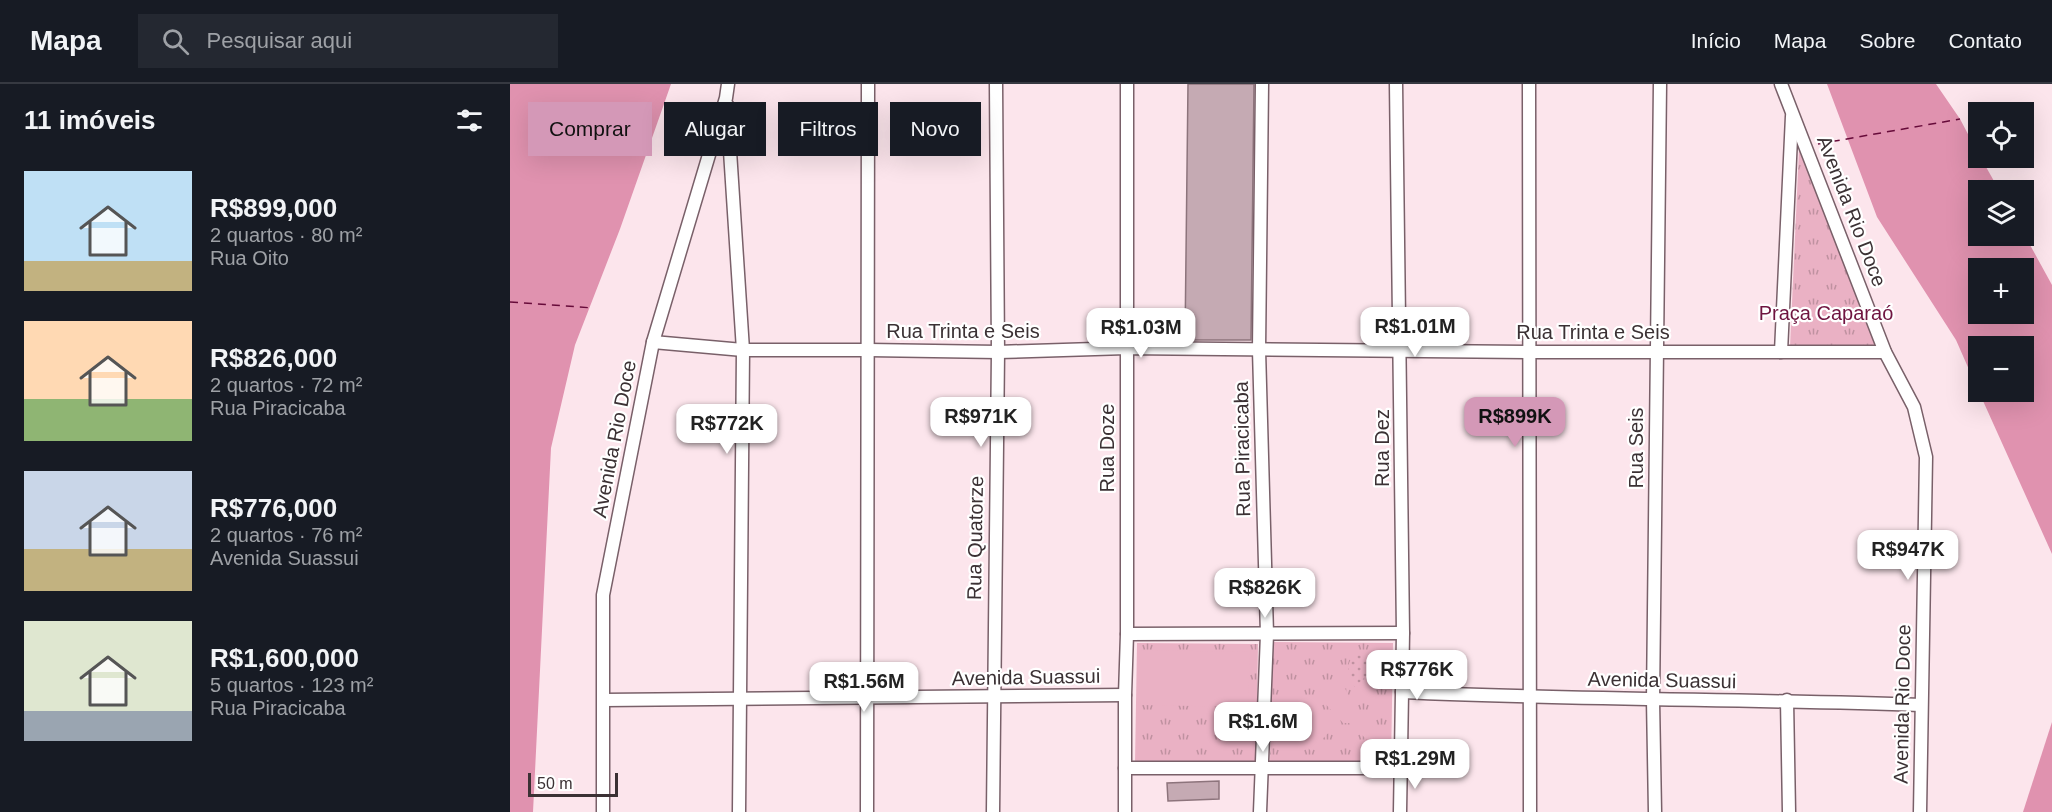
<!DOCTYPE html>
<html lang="pt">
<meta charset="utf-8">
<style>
:root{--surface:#171b24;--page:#242831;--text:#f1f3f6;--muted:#9ea1a6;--line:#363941;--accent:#d498b7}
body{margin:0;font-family:Arial,sans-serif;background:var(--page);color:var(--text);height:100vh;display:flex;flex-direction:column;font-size:22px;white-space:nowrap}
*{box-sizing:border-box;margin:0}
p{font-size:20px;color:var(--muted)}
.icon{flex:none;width:33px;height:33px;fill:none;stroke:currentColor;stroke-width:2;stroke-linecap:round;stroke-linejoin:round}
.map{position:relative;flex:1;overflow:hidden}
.drawer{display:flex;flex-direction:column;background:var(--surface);width:510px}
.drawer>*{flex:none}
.banner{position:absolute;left:18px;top:18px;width:570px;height:54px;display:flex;gap:12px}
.tools{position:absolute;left:1458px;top:18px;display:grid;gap:12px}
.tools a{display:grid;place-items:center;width:66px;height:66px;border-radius:0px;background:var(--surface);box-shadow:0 6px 24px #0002;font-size:30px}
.scale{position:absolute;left:18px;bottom:15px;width:90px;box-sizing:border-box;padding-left:6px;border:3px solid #3b3134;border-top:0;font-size:16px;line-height:21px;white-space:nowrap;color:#3b3134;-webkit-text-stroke:4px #fff;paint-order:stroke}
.price{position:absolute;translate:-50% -51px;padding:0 14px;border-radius:12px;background:#fff;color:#222;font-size:20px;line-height:39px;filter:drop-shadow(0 2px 3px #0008)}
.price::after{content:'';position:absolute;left:50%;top:36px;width:18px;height:14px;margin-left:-9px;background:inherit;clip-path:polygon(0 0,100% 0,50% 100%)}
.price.current{background:var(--accent);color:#111}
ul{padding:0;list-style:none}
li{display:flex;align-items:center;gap:18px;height:150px;padding:0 24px}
li span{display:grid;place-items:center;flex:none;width:168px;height:120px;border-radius:0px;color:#555}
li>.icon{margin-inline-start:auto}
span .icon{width:72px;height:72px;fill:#fffc;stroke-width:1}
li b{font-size:26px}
h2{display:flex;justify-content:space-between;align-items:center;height:72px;padding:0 24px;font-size:26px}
.pill{padding:0 21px;border-radius:0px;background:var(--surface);box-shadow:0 6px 24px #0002;font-size:21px;line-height:54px}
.pill.current{background:var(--accent);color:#111}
header{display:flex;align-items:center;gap:36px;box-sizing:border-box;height:84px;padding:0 30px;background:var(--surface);border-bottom:2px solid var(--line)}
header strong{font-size:28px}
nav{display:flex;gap:33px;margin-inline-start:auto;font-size:21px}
.search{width:420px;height:54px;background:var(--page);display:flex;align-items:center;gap:15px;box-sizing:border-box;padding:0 21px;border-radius:0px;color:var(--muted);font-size:22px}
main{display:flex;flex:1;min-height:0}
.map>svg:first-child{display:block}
</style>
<header>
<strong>Mapa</strong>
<div class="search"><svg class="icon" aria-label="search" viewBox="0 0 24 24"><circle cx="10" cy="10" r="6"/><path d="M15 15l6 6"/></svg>Pesquisar aqui</div>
<nav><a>Início</a><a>Mapa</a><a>Sobre</a><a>Contato</a></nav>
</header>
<main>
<section class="drawer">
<h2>11 imóveis<svg class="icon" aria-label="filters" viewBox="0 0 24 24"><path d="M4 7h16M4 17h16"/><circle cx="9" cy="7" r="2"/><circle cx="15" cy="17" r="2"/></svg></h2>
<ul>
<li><span style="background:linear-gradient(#bfe0f5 75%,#c2b280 0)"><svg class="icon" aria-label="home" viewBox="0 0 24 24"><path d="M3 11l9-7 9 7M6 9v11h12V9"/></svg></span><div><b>R$899,000</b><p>2 quartos · 80 m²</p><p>Rua Oito</p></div></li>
<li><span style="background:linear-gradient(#ffd9b3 65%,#8fb573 0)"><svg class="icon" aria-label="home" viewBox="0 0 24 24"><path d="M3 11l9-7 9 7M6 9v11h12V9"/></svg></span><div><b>R$826,000</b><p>2 quartos · 72 m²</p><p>Rua Piracicaba</p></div></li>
<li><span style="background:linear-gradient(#c9d6e8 65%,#c2b280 0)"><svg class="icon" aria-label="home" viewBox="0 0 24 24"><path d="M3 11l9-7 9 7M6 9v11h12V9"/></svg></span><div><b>R$776,000</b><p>2 quartos · 76 m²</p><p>Avenida Suassui</p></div></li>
<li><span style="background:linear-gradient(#dfe7d0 75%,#9aa5b1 0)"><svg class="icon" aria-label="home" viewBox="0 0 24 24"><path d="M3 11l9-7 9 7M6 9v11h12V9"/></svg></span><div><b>R$1,600,000</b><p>5 quartos · 123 m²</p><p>Rua Piracicaba</p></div></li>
</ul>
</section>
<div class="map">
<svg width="1542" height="728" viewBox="0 0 1542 728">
<defs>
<pattern id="grass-tufts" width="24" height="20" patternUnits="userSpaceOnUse" patternTransform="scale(1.5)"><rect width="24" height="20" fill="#eab1c4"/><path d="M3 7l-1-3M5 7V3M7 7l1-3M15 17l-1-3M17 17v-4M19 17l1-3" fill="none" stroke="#bf91a0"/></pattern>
<pattern id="garden-dots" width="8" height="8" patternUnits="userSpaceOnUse" patternTransform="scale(1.5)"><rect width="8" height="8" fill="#eab1c4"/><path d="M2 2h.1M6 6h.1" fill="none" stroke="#bf91a0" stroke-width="1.8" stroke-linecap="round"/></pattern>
</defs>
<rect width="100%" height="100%" fill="#fce5ec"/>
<!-- grass -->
<g fill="url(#grass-tufts)">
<polygon points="1289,66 1366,262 1280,263"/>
<polygon points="762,558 883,559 881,679 760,678"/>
<polygon points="627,559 748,560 746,679 625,679"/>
</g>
<!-- garden -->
<path fill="url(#garden-dots)" d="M849,568L864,572L870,581L872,588L871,595L868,593H855L848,600L847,606C837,593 833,577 849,568Z"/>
<!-- pitch -->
<g fill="#eab1c4">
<polygon points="630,566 740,568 738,623 629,621"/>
<path d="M824,595L834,602L839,613L874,657L867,665L839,639H833L809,613C810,603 813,597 824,595Z"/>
<polygon points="788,612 822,645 801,667 767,633"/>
</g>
<!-- water -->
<g fill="#e092af" fill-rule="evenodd">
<polygon points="0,0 161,0 110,145 65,261 41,364 23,728 0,728"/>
<path d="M1317,0H1426L1450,35L1468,69V74H1471L1489,106H1468V152L1514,150L1542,201V470L1469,308H1514V262H1468V306L1446,256L1367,133ZM1468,184H1514V230H1468Z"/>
<polygon points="1542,638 1542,728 1513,728"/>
</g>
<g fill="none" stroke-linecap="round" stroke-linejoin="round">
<!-- ferry -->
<g stroke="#670b3a" stroke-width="1.5" stroke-dasharray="8 6" stroke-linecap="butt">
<polyline points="1308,60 1450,35"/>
<polyline points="0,218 83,224"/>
</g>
</g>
<!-- building -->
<g fill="#c5aab3" stroke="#8d747c" stroke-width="1.5">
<polygon points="678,0 744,0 741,256 675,256"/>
<polygon points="709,697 709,715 658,717 657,699"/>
</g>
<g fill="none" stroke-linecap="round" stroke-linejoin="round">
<defs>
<g id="minor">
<polyline points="886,0 893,549 890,728"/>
<polyline points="1019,0 1020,728"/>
<polyline points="1271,0 1375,268 1404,323 1416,373 1410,728"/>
<polyline points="217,21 233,266 229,728"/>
<polyline points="143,258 233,266 359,266 488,268 616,264 1019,268 1375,268"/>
<polyline points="1271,268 1282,32"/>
<polyline points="617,550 893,549"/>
<path d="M892,608C1065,616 1238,615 1411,621"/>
<polyline points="94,616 615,611"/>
<polyline points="1277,616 1279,728"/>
<polyline points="615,684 890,684"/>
<polyline points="93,728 93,511 143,258 216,14 218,0"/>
<polyline points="357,728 358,0"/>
<polyline points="483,728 488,268 486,0"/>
<polyline points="615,728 615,611 617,550 617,0"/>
<polyline points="750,728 757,550 749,266 752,0"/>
<polyline points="1145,728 1143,616 1150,0"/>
</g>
</defs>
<!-- minor casing -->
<use href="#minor" stroke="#796069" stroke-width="15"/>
<!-- minor -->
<use href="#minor" stroke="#fff" stroke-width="12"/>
</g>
<g text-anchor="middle" stroke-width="4.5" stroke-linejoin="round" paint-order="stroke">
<!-- street labels -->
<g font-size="20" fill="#3b3134" stroke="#fff">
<text transform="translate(1342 127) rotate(69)" y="7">Avenida Rio Doce</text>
<text x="453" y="254">Rua Trinta e Seis</text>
<text x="1083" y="255">Rua Trinta e Seis</text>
<text transform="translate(104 355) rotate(-79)" y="7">Avenida Rio Doce</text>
<text transform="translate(597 364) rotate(-90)" y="7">Rua Doze</text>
<text transform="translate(872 364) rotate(-90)" y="7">Rua Dez</text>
<text transform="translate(1126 364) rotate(-90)" y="7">Rua Seis</text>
<text transform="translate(732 365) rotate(-91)" y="7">Rua Piracicaba</text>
<text transform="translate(465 454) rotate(-89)" y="7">Rua Quatorze</text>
<text transform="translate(516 593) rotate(-1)" y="7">Avenida Suassui</text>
<text transform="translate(1152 596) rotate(1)" y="7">Avenida Suassui</text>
<text transform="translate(1392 620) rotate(-89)" y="7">Avenida Rio Doce</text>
</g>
<!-- park labels -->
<g font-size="20" fill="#6f1440" stroke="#fff">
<text x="1316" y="236">Praça Caparaó</text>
</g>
</g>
</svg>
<div class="tools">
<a><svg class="icon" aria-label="locate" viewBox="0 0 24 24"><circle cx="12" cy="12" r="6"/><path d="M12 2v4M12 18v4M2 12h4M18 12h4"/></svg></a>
<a><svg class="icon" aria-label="layers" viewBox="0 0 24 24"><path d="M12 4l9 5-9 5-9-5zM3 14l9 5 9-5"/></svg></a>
<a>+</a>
<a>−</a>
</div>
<div class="scale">50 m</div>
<b class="price" style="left:905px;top:274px">R$1.01M</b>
<b class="price" style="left:631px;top:275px">R$1.03M</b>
<b class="price" style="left:471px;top:364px">R$971K</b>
<b class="price current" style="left:1005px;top:364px">R$899K</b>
<b class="price" style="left:217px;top:371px">R$772K</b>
<b class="price" style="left:1398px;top:497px">R$947K</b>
<b class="price" style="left:755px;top:535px">R$826K</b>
<b class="price" style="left:907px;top:617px">R$776K</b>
<b class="price" style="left:354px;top:629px">R$1.56M</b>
<b class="price" style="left:753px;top:669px">R$1.6M</b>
<b class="price" style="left:905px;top:706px">R$1.29M</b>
<div class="banner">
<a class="pill current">Comprar</a>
<a class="pill">Alugar</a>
<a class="pill">Filtros</a>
<a class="pill">Novo</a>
</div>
</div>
</main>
